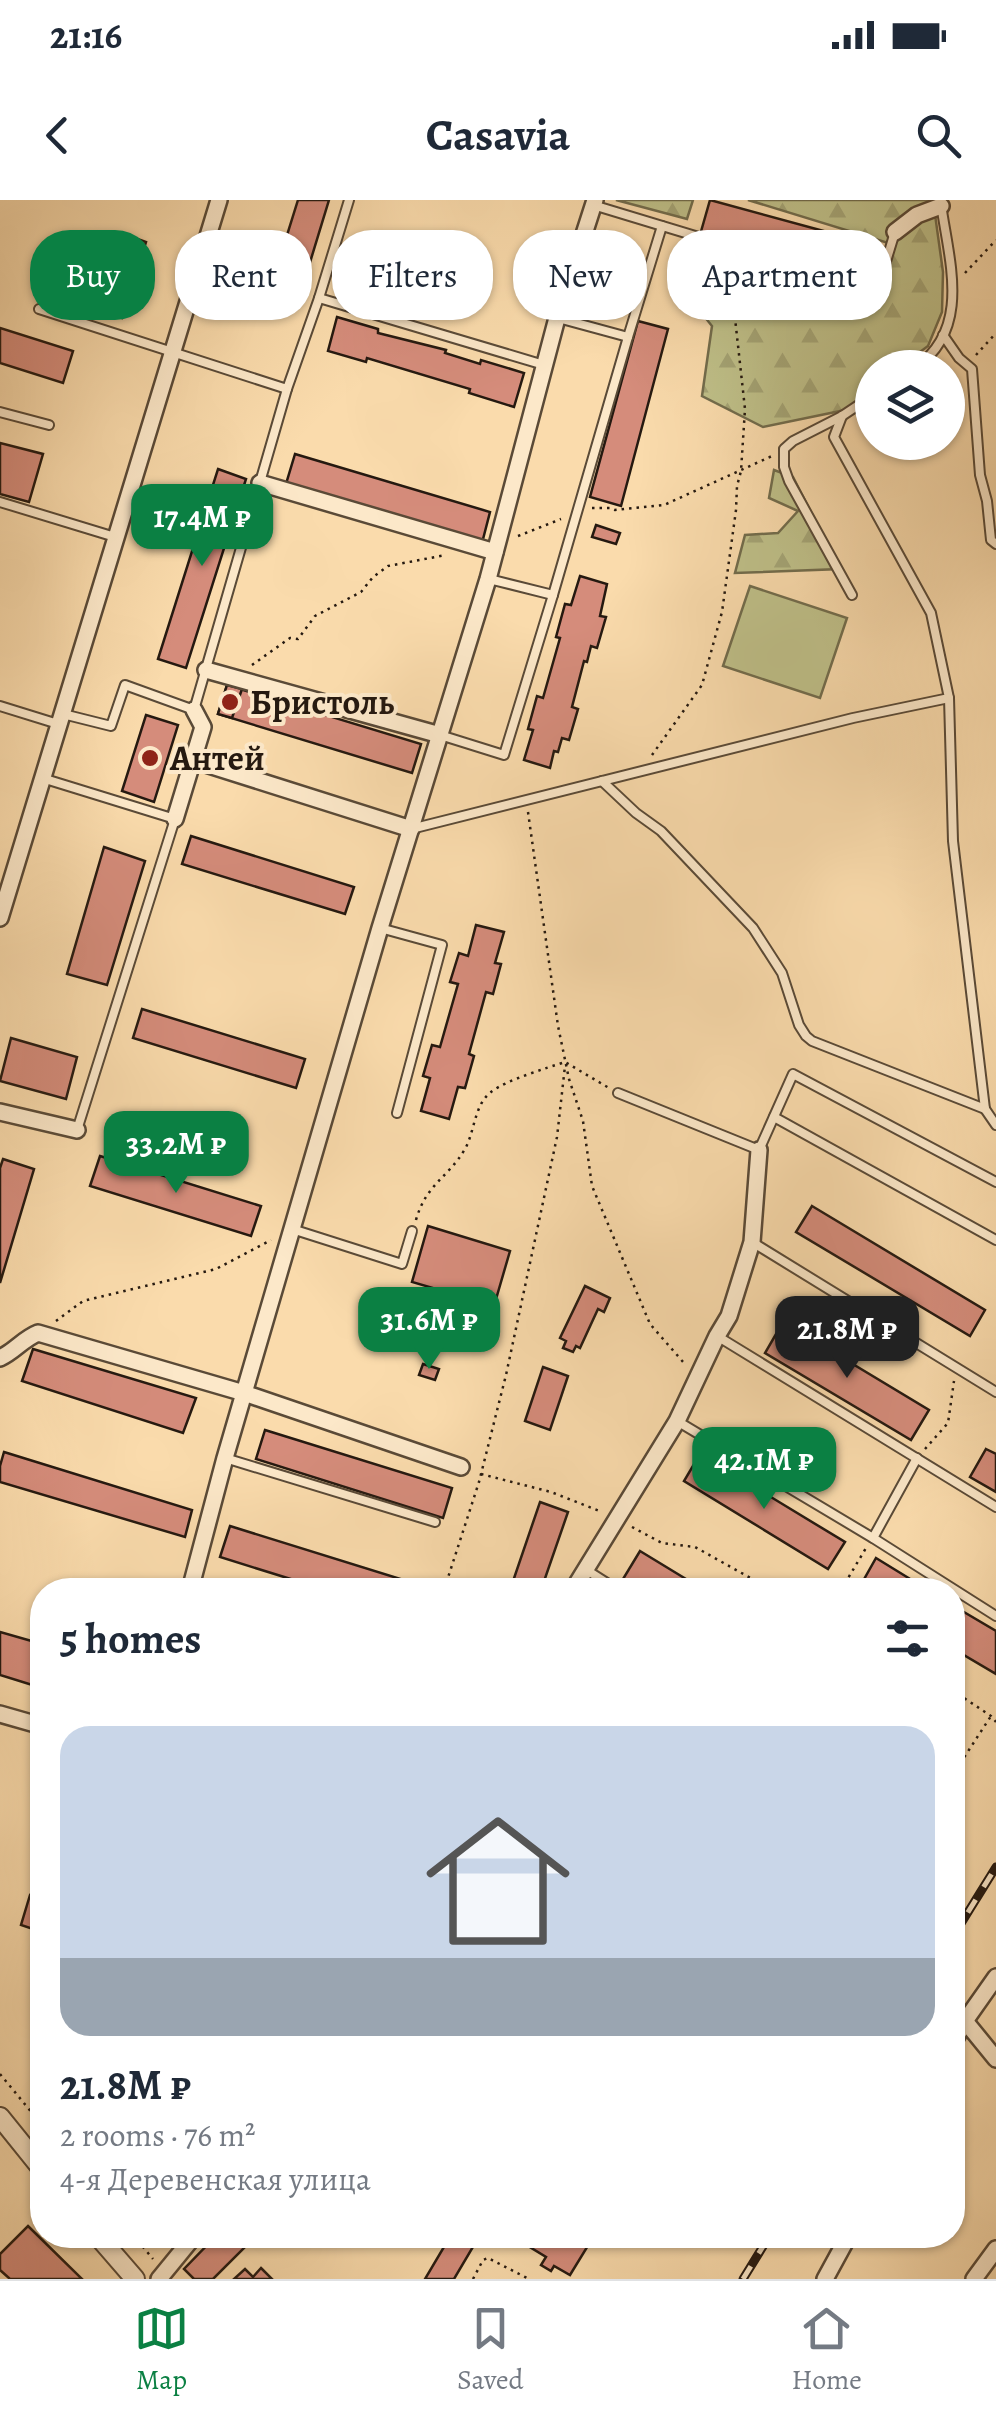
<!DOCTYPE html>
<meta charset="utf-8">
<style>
:root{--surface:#fff;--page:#f6f6f7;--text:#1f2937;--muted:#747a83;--line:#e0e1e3;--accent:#0b8043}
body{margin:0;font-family:Alegreya,serif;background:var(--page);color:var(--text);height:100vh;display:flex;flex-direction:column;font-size:38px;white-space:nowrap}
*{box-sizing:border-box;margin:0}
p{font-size:32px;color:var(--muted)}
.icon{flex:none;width:55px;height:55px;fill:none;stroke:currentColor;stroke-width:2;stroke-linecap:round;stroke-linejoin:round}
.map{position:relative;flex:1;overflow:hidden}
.sheet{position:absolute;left:30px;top:1378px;width:935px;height:670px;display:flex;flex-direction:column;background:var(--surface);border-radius:40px;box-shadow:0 2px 8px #0004}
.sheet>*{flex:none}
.guide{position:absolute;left:30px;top:30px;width:938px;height:90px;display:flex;gap:20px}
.buttons{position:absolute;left:855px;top:150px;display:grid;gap:20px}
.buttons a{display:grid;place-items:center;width:110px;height:110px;border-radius:50%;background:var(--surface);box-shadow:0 2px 8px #0004;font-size:50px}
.price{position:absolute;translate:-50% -85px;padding:0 22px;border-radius:20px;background:var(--accent);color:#fff;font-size:32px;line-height:65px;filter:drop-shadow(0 2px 5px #0008)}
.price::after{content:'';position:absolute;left:50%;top:60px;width:30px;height:22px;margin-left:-15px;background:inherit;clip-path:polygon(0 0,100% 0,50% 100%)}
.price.active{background:#222;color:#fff}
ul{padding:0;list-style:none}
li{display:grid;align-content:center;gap:20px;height:530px;padding:0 30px}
li span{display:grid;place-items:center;height:310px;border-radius:30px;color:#555}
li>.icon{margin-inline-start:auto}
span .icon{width:180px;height:180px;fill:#fffc;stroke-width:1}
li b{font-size:42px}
h2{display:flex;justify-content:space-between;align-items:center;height:120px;padding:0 30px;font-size:42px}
.tag{padding:0 35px;border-radius:40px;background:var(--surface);box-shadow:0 2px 8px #0004;font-size:35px;line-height:90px}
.tag.active{background:var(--accent);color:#fff}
.status{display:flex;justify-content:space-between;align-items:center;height:70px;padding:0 50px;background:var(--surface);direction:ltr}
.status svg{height:28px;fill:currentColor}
header{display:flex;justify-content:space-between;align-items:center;height:130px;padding:0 30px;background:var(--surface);font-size:45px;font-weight:700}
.tabs{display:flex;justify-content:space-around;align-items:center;height:140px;border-top:2px solid var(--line);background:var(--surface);font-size:28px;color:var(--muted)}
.tabs a{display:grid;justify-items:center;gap:5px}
.tabs .active{color:var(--accent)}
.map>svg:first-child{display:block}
</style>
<div class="status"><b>21:16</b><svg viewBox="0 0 49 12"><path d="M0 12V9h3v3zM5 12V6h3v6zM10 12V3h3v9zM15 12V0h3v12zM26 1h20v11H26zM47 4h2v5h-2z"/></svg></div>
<header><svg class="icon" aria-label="back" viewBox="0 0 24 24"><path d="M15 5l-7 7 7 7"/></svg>Casavia<svg class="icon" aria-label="search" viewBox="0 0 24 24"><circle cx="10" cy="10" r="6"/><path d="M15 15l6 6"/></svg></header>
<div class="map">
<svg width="996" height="2079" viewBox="0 0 996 2079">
<defs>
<pattern id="forest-firs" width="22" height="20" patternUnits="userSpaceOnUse" patternTransform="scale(2.5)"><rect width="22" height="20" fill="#bfc089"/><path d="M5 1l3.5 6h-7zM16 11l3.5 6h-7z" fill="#a4a475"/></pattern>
</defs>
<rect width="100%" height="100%" fill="#fadbac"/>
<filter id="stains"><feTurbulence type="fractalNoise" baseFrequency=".002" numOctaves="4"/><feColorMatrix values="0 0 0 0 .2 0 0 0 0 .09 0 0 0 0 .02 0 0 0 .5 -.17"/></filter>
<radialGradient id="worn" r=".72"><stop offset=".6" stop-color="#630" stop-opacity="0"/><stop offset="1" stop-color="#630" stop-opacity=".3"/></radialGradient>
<!-- forest -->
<g fill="url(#forest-firs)" stroke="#726c4c" stroke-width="2.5">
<polygon points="616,0 693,0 687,19"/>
<polygon points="748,0 933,0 943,72 942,112 928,146 900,167 872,168 872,189 845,210 763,227 702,196 712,126 680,86 692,56 876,99 895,45"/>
<polygon points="774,270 793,277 840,369 735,373 745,335 778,333 798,311 769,298"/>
</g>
<!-- garden -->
<polygon fill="#bfc089" stroke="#726c4c" stroke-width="2.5" points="750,386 847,418 820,498 723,466"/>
<!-- building -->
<g fill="#d58c7b" stroke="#251910" stroke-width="2.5">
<polygon points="298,0 329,0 297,105 268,96"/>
<polygon points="710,0 875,45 866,79 700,35"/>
<polygon points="121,33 146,42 122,118 96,111"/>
<polygon points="337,117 378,129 378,133 446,150 445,153 480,164 481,160 524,173 514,207 469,193 470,189 367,158 366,162 328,151"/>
<polygon points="638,121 668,129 621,306 590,297"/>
<polygon points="0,128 73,151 63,183 0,163"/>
<polygon points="0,243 43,254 29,302 0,294"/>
<polygon points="295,254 490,312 482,343 286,284"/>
<polygon points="218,269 246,279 186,468 158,459"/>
<polygon points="596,325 620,333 616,344 592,337"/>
<polygon points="580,376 607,384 600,416 606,417 597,448 591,446 587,462 584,461 572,507 578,509 569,540 562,538 558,552 554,551 550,568 524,560 533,530 528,529 537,496 543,498 560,438 556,437 565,404 571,405"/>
<polygon points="227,485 421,544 412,573 218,514"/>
<polygon points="227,485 242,489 232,518 218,514"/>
<polygon points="146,515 178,525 154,602 122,591"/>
<polygon points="191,636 354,687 345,714 182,664"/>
<polygon points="104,647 145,661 107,785 67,774"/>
<polygon points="476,725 504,732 495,763 501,764 493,794 486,792 469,854 474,856 465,888 458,887 449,919 421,911 430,878 423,876 432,845 440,847 458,784 450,782 459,753 468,756"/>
<polygon points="142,809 305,859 296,888 133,838"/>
<polygon points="11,838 77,857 66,899 0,881"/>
<polygon points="100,956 261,1006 251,1036 90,986"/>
<polygon points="3,959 34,969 0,1083 0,968"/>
<polygon points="812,1006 985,1110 970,1136 796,1032"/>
<polygon points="428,1026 510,1051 494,1106 412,1082"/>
<polygon points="585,1086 610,1098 604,1112 598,1109 580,1148 576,1146 573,1152 563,1148 566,1141 560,1138"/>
<polygon points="783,1122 929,1210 911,1240 765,1153"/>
<polygon points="33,1149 196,1198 183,1233 22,1181"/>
<polygon points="423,1164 439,1169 435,1180 419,1175"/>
<polygon points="543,1167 568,1176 550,1230 525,1221"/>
<polygon points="265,1230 452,1288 443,1318 256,1259"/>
<polygon points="986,1249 996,1254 996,1292 970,1277"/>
<polygon points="4,1252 192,1310 185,1337 0,1282 0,1266"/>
<polygon points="700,1254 845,1342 828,1369 684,1281"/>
<polygon points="540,1302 568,1312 541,1390 510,1390"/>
<polygon points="230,1326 423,1386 421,1390 326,1390 220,1357"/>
<polygon points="640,1351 704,1390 642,1390 623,1379"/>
<polygon points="876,1358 928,1390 858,1390"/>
<polygon points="952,1405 996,1431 996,1474 952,1448"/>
<polygon points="0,1432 42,1444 42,1488 0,1475"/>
<polygon points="30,1695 42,1699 42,1732 21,1725"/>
<polygon points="28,2026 82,2079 10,2079 0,2070 0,2054"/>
<polygon points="217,2035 257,2035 213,2079 194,2079 184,2069"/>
<polygon points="451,2035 480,2035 454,2079 425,2079"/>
<polygon points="510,2035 582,2035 580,2039 589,2044 570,2075 554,2066 551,2071 541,2065 546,2057"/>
<polygon points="261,2068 272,2079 234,2079 245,2069 253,2077"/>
</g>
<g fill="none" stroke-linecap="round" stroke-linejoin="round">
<defs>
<g id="service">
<polyline points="593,5 877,91 895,32"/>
<polyline points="319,98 544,165"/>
<polyline points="39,109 287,189 319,98 349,0"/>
<polyline points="943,135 959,158 972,169 980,275 987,301 991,340 996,344"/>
<polyline points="628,137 662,26"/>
<path d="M915,168C972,129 949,61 941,4"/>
<polyline points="0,212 49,225"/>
<polyline points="0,302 115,337"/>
<polyline points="553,395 628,137 558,118"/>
<polyline points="852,395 789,281 784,267 784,249 793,241 842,216 872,196"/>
<polyline points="949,498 953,641 985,909 996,925"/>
<polyline points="0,506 58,524"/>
<polyline points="63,514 111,526 125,485 194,510 287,189"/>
<polyline points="440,535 504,555 553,395 489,379"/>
<polyline points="42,578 175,619 77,930"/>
<polyline points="602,581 636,613 661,631 753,728 782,773 799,825 806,836 812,841 985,909"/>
<polyline points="411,629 853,518 949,498 931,413 834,237 842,216"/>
<polyline points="380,728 442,745 397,913"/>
<polyline points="618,893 759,950 793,874 996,982"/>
<polyline points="774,917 996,1040"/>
<polyline points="292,1029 402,1064 412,1031"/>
<polyline points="752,1042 996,1192"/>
<polyline points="717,1136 996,1307"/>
<polyline points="677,1221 873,1338 996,1416"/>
<polyline points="225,1258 435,1322"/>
<polyline points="873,1338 917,1258"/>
<polyline points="585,1369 618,1390"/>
</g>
<g id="minor">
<polyline points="895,32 917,15 941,6"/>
<polyline points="260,283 495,352"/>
<polyline points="206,470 440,535"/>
<polyline points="193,560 411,629"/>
<polyline points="175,619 203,527 194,510"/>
<polyline points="0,718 219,0"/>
<polyline points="0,912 77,930"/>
<path d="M0,1158C15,1151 23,1139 38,1133L244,1193L461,1267"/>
<polyline points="190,1390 225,1258 380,728 488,379 557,118 595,0"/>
<polyline points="573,1390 677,1221 717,1136 729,1116 752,1042 759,950"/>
<polyline points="0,1514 42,1526"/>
<polyline points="965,1821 996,1859"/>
<polyline points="952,1845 965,1821 996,1777"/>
<polyline points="159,2079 195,2035"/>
<polyline points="825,2079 849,2035"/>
<polyline points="974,2079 996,2049"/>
</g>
<g id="tertiary">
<polyline points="0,1917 42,1969"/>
<polyline points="97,2035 135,2079"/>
</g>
</defs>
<!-- service casing -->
<use href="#service" stroke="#5a4a37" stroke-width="12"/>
<!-- minor casing -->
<use href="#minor" stroke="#5a4a37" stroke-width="20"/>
<!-- tertiary casing -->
<use href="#tertiary" stroke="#5a4a37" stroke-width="22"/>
<!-- path -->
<g stroke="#251910" stroke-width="2.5" stroke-dasharray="2.5 5" stroke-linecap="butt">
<polyline points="965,73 996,40"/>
<polyline points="976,155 996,133"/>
<polyline points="592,308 610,308 615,310 664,305 772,256"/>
<polyline points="518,336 561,319"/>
<polyline points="252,465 290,438 298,439 315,416 361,392 373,377 388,366 446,355"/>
<polyline points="652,555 702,485 722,412 736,310 737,286 741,271 745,209 734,109 717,76 696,51"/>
<polyline points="528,612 558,826 569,879 583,921 592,986 650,1124 684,1163"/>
<path d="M416,1020C426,984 448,978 465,949C475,931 474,905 491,892C506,880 547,868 565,862L609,888"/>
<polyline points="56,1121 83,1101 216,1069 271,1040"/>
<polyline points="925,1249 948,1223 954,1181"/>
<polyline points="481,1274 551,1292 602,1312"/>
<polyline points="632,1327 662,1343 695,1347 772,1390"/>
<polyline points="444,1390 479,1282 506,1175 557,937 565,866"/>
<polyline points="841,1390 866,1348"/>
<polyline points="952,1490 991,1516 996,1522"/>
<polyline points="952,1576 991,1516"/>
<polyline points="0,1874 42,1925"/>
<polyline points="133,2035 153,2059"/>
<polyline points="473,2079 483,2060 488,2058 529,2079"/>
</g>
<!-- service -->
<use href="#service" stroke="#fce8c9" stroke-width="8"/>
<!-- minor -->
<use href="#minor" stroke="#fce8c9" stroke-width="15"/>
<!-- tertiary -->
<use href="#tertiary" stroke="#fce8c9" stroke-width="18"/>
<defs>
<g id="rail">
<polyline points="952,1738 996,1667"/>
<polyline points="743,2079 770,2035"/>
</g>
</defs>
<!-- rail casing -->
<use href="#rail" stroke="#251910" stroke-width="9"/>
<!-- rail -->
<use href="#rail" stroke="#fce8c9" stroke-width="5" stroke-dasharray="15" stroke-linecap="butt"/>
</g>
<!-- markers -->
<g fill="#8f2418" stroke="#fce8c9" stroke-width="4">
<circle cx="230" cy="502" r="10"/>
<circle cx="150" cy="558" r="10"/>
</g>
<g text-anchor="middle" stroke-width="8" stroke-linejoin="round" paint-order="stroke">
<!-- poi labels -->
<g font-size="35" font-weight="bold" fill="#251910" stroke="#fce8c9" text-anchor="start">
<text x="250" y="514">Бристоль</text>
<text x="170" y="570">Антей</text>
</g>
</g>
<rect width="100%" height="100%" filter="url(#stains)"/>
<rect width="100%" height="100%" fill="url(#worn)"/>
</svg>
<div class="buttons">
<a><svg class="icon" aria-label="layers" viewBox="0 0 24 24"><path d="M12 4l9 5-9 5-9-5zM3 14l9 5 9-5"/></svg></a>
</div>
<b class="price" style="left:202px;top:369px">17.4M ₽</b>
<b class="price" style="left:176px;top:996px">33.2M ₽</b>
<b class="price" style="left:429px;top:1172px">31.6M ₽</b>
<b class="price active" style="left:847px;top:1181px">21.8M ₽</b>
<b class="price" style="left:764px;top:1312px">42.1M ₽</b>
<div class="guide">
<a class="tag active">Buy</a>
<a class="tag">Rent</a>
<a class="tag">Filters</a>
<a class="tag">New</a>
<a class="tag">Apartment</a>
</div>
<section class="sheet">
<h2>5 homes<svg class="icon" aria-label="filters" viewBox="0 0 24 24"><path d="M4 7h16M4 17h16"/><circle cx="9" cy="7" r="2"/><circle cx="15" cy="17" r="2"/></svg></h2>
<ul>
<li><span style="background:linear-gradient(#c9d6e8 75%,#9aa5b1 0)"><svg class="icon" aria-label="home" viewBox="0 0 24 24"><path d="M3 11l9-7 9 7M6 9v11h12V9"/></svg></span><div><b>21.8M ₽</b><p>2 rooms · 76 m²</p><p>4-я Деревенская улица</p></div></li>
</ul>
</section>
</div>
<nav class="tabs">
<a class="active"><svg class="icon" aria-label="map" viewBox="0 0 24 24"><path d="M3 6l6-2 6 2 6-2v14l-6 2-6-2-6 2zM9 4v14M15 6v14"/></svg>Map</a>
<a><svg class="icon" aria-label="saved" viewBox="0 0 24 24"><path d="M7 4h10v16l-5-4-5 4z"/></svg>Saved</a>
<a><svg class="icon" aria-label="home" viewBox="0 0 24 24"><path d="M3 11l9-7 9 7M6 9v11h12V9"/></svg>Home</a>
</nav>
